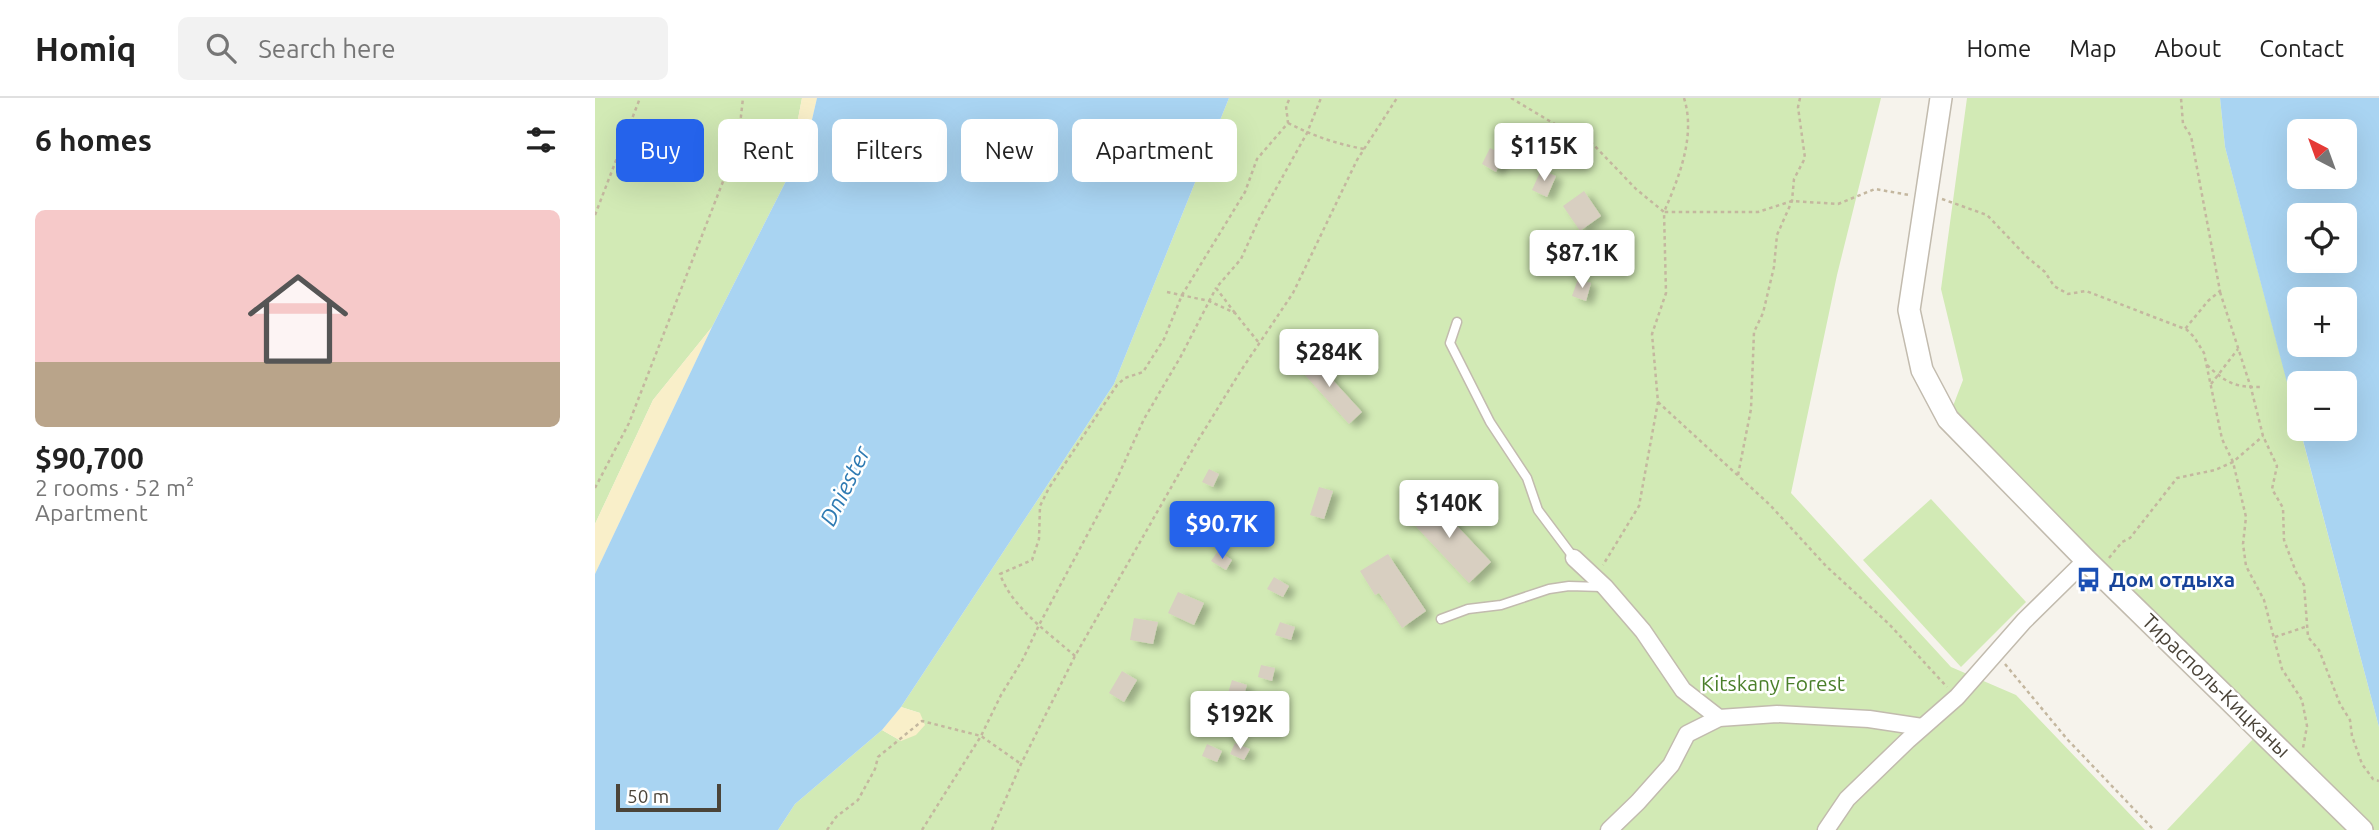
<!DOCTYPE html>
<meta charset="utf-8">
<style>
:root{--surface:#fff;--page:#f2f2f2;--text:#222;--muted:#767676;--line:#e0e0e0;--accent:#2563eb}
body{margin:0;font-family:Ubuntu,sans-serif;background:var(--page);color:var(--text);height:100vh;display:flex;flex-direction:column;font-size:26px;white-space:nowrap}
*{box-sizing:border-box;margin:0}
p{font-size:23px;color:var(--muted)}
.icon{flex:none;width:38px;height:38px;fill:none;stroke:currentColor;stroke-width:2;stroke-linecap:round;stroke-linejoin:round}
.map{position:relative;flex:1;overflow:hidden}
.sheet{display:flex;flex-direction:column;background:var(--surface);width:595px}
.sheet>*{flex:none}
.top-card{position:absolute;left:21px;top:21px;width:665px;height:63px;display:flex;gap:14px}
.needle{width:46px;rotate:319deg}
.fabs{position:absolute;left:1692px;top:21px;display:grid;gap:14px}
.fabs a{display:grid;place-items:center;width:70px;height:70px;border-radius:10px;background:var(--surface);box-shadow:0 7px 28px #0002;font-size:35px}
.scale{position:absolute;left:21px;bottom:18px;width:105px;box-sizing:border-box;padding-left:7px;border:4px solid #4b4439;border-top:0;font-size:19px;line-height:24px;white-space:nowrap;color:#4b4439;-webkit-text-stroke:5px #fff;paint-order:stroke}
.price{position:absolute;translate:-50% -60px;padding:0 16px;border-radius:7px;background:#fff;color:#222;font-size:23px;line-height:46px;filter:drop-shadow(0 2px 4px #0008)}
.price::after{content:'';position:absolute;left:50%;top:42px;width:21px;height:16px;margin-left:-10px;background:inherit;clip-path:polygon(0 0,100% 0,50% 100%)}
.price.active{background:var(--accent);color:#fff}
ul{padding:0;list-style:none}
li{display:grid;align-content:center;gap:14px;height:371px;padding:0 35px}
li span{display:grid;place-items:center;height:217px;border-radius:10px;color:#555}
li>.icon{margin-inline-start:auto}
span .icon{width:126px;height:126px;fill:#fffc;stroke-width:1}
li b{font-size:30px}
h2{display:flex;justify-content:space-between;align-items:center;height:84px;padding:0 35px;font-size:30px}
.tag{padding:0 24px;border-radius:10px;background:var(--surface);box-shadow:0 7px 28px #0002;font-size:24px;line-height:63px}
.tag.active{background:var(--accent);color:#fff}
header{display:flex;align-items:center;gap:42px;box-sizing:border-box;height:98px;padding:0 35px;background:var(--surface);border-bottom:2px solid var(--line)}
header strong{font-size:33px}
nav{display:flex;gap:38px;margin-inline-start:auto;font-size:24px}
.search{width:490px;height:63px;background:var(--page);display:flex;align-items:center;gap:18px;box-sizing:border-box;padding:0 24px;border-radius:10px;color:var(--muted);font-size:26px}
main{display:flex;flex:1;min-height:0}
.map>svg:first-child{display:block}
</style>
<header>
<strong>Homiq</strong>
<div class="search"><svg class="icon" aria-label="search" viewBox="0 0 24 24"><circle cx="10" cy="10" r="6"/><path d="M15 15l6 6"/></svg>Search here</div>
<nav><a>Home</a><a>Map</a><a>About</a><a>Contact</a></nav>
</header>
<main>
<section class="sheet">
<h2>6 homes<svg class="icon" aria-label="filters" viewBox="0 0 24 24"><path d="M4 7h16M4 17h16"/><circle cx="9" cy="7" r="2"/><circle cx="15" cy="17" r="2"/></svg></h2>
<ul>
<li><span style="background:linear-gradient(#f6c9c9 70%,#b9a48a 0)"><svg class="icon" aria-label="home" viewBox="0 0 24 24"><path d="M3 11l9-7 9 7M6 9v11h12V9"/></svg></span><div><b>$90,700</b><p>2 rooms · 52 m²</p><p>Apartment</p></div></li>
</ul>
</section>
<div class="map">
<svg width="1784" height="732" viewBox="0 0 1784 732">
<defs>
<filter id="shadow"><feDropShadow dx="7" dy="4" stdDeviation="3.5" flood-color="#0004"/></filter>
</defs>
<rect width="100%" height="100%" fill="#f6f3ec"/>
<!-- green -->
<g fill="#d2eab5">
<polygon points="0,0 207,0 191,83 117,229 58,302 0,426"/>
<polygon points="634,0 1286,0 1242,177 1196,395 1356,569 1421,597 1550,732 183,732 200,706 287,632 306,643 325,615 306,609 519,286"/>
<polygon points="1372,0 1625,0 1630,49 1784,629 1784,732 1767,732 1353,321 1368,282 1346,191"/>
<polygon points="1336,401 1431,504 1366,569 1268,462"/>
<polygon points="1659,640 1751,732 1572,732"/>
</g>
<!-- sand -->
<g fill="#f9efc9">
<polygon points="207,0 222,0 216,26 221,43 191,83"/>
<polygon points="117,229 0,476 0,426 58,302"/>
<polygon points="306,609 325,615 330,627 321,637 306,643 287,632"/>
</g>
<!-- water -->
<g fill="#a9d4f2" fill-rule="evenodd">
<polygon points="222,0 634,0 519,286 306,609 287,632 200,706 183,732 0,732 0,476 117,229 191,83 220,43 216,26"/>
<path d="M1625,0H1784V629L1705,331H1750V285H1704V330L1630,49ZM1750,33V79H1704V33ZM1750,117V163H1704V117ZM1704,201H1750V247H1704Z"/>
</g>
<!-- building -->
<g fill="#d8cfc1" filter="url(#shadow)">
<polygon points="895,50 909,57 901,74 887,66"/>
<polygon points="946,72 961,78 952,99 937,92"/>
<polygon points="989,93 1006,118 985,133 968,108"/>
<polygon points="983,181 996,185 991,203 977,198"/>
<polygon points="714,256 767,314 754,326 701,267"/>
<polygon points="614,371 624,376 618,389 607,384"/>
<polygon points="724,389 738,393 729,421 715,417"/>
<polygon points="834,398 896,464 874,485 812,419"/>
<polygon points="619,419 636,428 631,438 614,429"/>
<polygon points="623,453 637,462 631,472 616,463"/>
<polygon points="793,456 831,513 807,530 784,495 780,497 765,473"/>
<polygon points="679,479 694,488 688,499 672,491"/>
<polygon points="583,494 609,505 599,527 573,515"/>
<polygon points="539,520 563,524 558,546 535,542"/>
<polygon points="685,524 700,529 696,542 680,537"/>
<polygon points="666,567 680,570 677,583 663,579"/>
<polygon points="527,573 542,582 529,604 514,595"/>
<polygon points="637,582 652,587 648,600 633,595"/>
<polygon points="640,645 655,651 649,662 635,656"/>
<polygon points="612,646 627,653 622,664 607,658"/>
</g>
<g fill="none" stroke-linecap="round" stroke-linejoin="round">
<defs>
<g id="service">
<polyline points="862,224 855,245 895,324 932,380 943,412 979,460"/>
<polyline points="846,521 873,511 906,507 954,491 974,488 1007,489"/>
</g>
<g id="minor">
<polyline points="979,460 1010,489 1048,533 1088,592 1124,620"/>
<polyline points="1014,732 1043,704 1076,667 1092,636 1124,620 1182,616 1274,621 1327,629"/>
<polyline points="1231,732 1252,701 1313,642 1362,599 1429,523 1491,462"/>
</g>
<polyline id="tertiary" points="1346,0 1314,212 1327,272 1353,321 1491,462 1767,732"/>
</defs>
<!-- service casing -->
<use href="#service" stroke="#c2bbae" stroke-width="11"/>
<!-- minor casing -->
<use href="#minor" stroke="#c2bbae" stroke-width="19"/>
<!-- tertiary casing -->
<use href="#tertiary" stroke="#c2bbae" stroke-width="24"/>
<!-- path -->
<g stroke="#c4b79f" stroke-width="2.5" stroke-dasharray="3.5 3.5" stroke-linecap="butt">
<polyline points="916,0 963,28 994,42 1041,91 1069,114 1071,195 1057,236 1063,304 1044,408 1008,467"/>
<path d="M1089,0C1101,38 1084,79 1069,114H1163L1197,103L1243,106L1280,91L1314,97"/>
<path d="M693,25C718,38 742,46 769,51"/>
<polyline points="1347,101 1392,117 1432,159 1450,174 1459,188 1473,196 1491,193 1590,231 1613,203 1625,193 1596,38 1588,26 1586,0"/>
<polyline points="0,117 45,0"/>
<polyline points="572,194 614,203 640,215 664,245"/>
<polyline points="1625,194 1656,290 1668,338 1682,368 1677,391 1688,410 1689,442 1701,474 1709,487 1713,539 1724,552 1745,606 1755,622 1757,638 1767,666 1778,681 1784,683"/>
<polyline points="640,215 621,190 646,161 664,121 712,35 726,0"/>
<polyline points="1591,231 1599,239 1609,255 1627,341 1638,364 1651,419 1648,446 1651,468 1669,502 1687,571 1707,602 1712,628 1708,650"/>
<path d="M1612,267C1631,285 1641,290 1668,289"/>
<polyline points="1616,286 1643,251"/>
<polyline points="1063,304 1175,407 1231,468 1294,526 1352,589"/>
<polyline points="1143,377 1156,311 1159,234 1168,215 1179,169 1182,137 1197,103 1199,81 1210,60 1203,9 1205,0"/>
<polyline points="0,390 34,325 143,45 148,0"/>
<polyline points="1514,460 1527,444 1535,440 1582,380 1620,372 1638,364 1668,338"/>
<polyline points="1680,539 1710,529"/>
<path d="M480,558C454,535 417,510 405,476L437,462L444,441L445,408L454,390L522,287L530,280L548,274L569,241L587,197L650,94L662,61L693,25L691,8L695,0"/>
<polyline points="1410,566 1472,641 1559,732"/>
<polyline points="232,732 241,719 263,702 280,671 283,659 327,623 386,638 426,666"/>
<polyline points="327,732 386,638 406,597 428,561 444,527 520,385 549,321 586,258 621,190"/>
<polyline points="397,732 426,666 480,558 602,344 645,274 698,195 762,62 802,0"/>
</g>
<!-- service -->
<use href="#service" stroke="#fff" stroke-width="8"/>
<!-- minor -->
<use href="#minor" stroke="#fff" stroke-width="16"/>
<!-- tertiary -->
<use href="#tertiary" stroke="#fff" stroke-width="21"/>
</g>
<!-- icons -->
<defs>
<symbol id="bus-bare" viewBox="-9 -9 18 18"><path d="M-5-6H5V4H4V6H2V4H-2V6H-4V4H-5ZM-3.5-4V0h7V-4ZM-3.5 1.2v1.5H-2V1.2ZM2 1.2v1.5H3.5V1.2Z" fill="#1a4fb4" stroke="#fff" stroke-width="2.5" paint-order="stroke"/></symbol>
</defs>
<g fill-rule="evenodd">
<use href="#bus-bare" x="1476" y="464" width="35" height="35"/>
</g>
<g text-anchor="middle" stroke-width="5" stroke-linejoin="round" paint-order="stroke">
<!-- transit labels -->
<g font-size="21" font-weight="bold" fill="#164399" stroke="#fff" text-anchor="start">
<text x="1514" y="489">Дом отдыха</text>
</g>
<!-- park labels -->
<g font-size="21" fill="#4a7f2a" stroke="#fff">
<text x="1178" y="593">Kitskany Forest</text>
</g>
<!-- street labels -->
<g font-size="21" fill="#4b4439" stroke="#fff">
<text transform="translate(1621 588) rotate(44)" y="7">Тирасполь-Кицканы</text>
</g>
<!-- water labels -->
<g font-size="23" font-style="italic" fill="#2e7ab2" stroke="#fff">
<text transform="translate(250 388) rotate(-64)" y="8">Dniester</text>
</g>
</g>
</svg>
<div class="fabs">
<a><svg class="needle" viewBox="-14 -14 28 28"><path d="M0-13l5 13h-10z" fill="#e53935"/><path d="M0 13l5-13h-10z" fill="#767676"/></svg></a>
<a><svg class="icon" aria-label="locate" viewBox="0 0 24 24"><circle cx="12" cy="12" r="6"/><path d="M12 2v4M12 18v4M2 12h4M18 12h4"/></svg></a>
<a>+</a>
<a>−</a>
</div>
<div class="scale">50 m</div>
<b class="price" style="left:949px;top:85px">$115K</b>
<b class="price" style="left:987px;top:192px">$87.1K</b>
<b class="price" style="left:734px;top:291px">$284K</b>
<b class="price" style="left:854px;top:442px">$140K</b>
<b class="price active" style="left:627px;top:463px">$90.7K</b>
<b class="price" style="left:645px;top:653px">$192K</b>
<div class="top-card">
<a class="tag active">Buy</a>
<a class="tag">Rent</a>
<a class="tag">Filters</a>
<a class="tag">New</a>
<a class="tag">Apartment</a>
</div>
</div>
</main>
